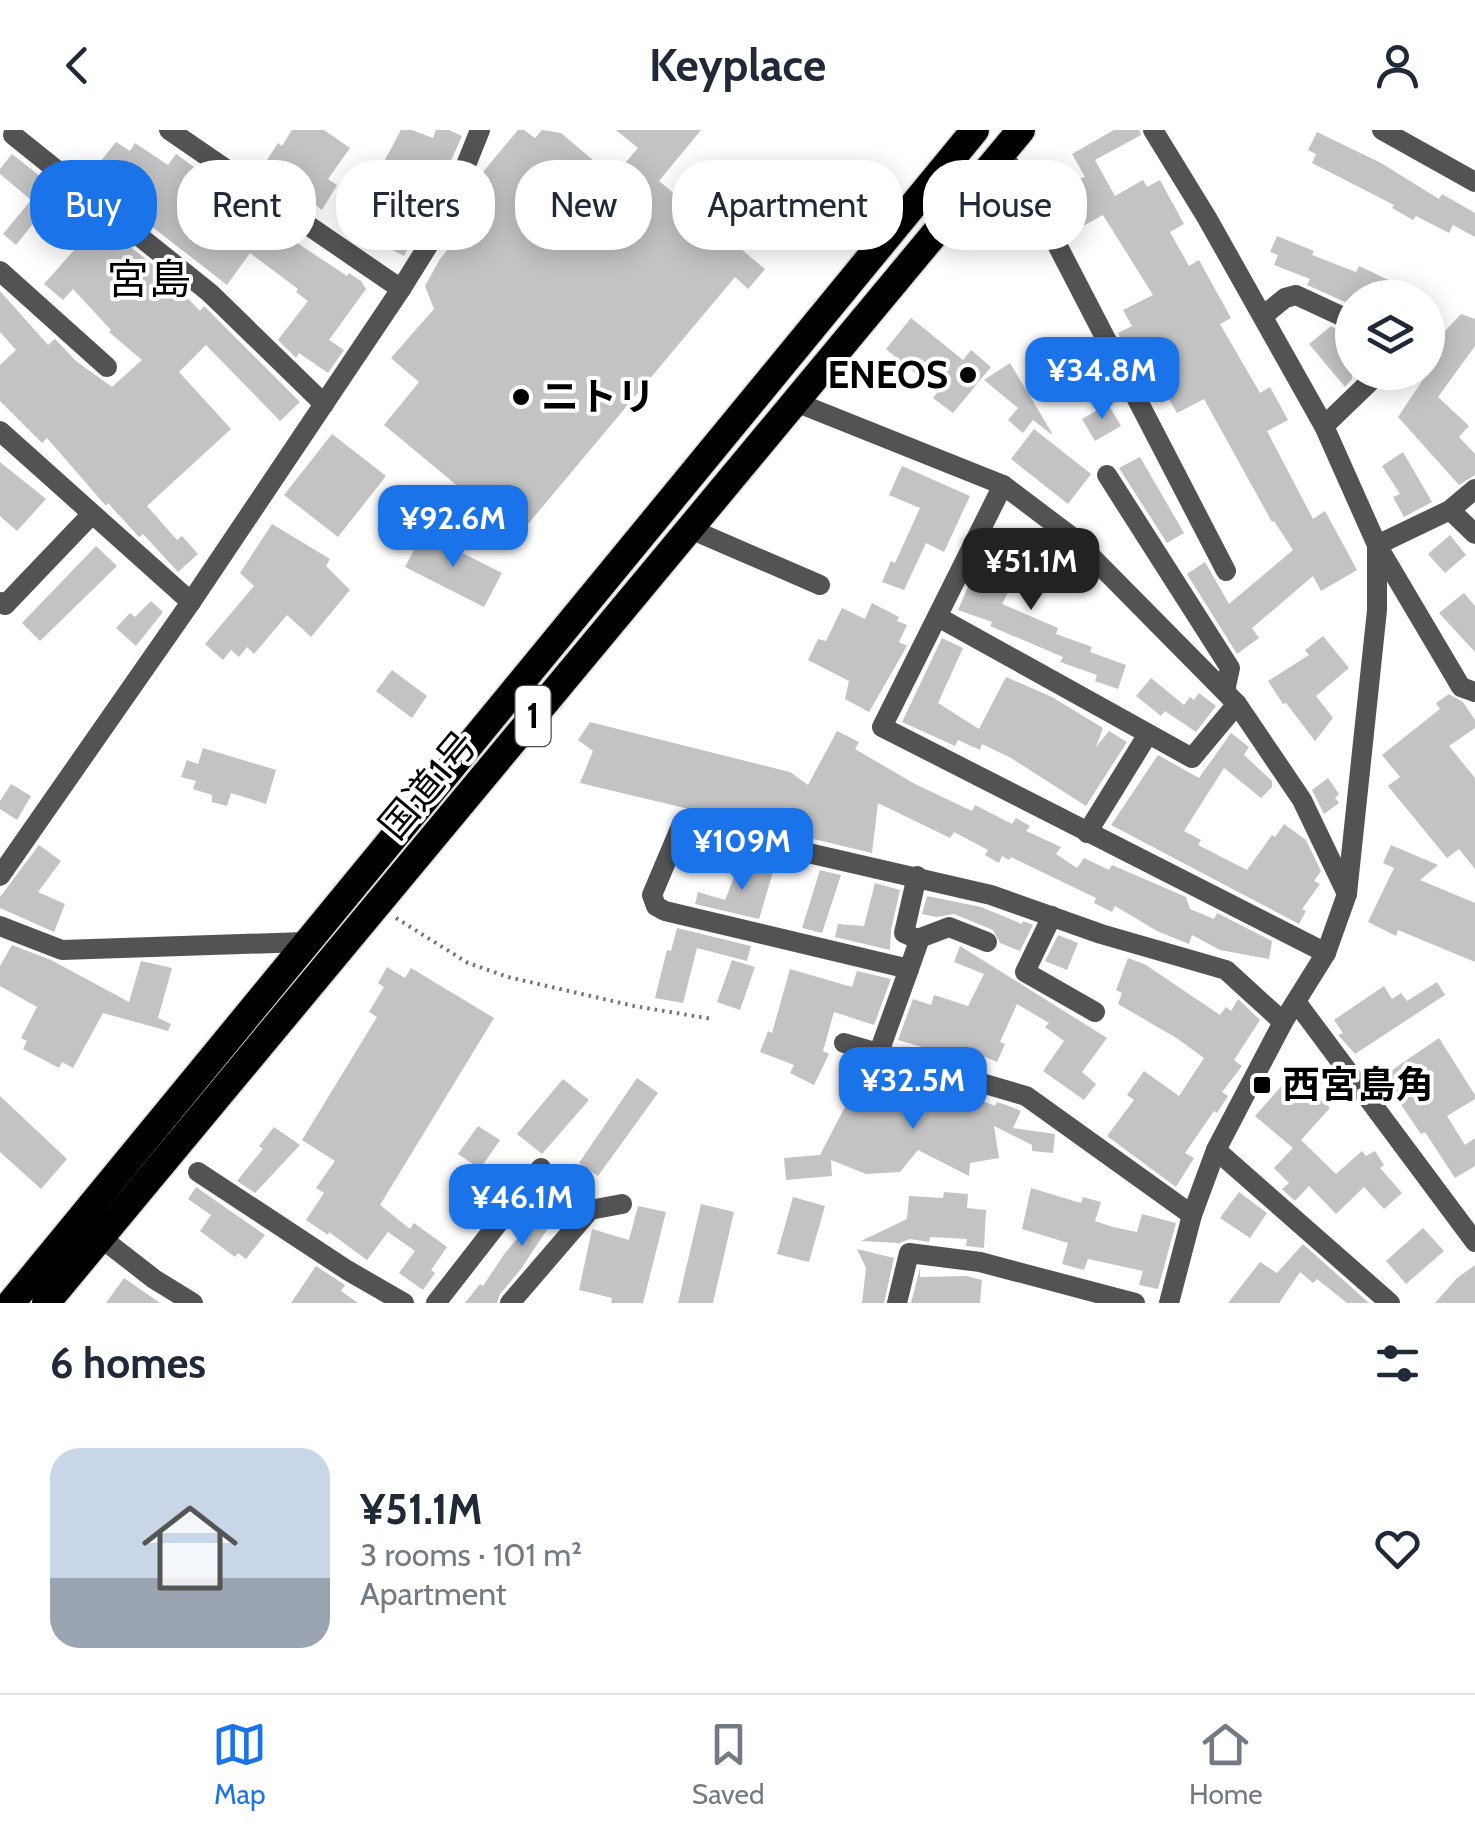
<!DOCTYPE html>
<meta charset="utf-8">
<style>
:root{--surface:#fff;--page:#f2f2f3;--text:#1f2937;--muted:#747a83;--line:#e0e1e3;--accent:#1a73e8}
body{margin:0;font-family:Cabin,"Noto Sans JP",sans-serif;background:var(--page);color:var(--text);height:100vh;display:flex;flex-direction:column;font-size:38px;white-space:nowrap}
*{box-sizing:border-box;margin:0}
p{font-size:32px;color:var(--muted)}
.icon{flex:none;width:55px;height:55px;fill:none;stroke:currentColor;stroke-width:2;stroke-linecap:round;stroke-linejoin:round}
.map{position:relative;height:1173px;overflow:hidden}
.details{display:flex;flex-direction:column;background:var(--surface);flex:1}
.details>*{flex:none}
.guide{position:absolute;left:30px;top:30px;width:1415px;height:90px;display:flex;gap:20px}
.buttons{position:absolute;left:1335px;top:150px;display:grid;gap:20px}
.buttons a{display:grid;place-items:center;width:110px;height:110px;border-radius:50%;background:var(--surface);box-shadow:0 5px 25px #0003;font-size:50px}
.price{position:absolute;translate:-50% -85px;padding:0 22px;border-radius:20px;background:var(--accent);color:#fff;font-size:32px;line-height:65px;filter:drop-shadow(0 2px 5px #0008)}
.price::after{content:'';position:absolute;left:50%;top:60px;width:30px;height:22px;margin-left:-15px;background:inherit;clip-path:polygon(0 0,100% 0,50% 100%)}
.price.current{background:#222;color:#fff}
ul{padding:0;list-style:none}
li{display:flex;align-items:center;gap:30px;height:250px;padding:0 50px}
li+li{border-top:2px solid var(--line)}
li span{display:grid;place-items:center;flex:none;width:280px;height:200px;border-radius:30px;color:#555}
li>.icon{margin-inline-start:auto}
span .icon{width:120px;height:120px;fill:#fffc;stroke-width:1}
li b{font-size:42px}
h2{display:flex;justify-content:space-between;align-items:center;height:120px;padding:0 50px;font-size:42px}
.chip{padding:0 35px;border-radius:40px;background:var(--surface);box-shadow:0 5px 25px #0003;font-size:35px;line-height:90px}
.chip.current{background:var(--accent);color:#fff}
header{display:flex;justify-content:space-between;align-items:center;height:130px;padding:0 50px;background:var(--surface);font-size:45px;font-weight:700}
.menu{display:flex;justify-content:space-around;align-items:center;height:140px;border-top:2px solid var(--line);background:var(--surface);font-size:28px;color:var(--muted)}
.menu a{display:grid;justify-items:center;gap:5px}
.menu .current{color:var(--accent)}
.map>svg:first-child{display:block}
</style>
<header><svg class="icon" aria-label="back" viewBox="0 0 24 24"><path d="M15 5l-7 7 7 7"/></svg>Keyplace<svg class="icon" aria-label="person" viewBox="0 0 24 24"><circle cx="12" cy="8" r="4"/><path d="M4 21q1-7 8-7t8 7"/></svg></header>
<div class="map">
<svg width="1475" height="1173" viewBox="0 0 1475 1173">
<rect width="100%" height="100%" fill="#fff"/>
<!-- building -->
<g fill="#c3c3c3">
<polygon points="292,0 324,0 350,18 328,49 337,55 322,80 287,52 284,57 260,41 278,13 282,16"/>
<polygon points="401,0 412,0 433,8 436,0 449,0 462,6 446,42 436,38 432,48 428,46 402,93 417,102 404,126 349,97"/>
<polygon points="518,0 524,0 535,8 542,0 561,3 613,47 638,18 616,0 701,0 659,51 765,139 748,159 735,147 518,406 384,295 419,252 391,228 434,179 425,156 440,129 494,62 478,48"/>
<polygon points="1114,0 1139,0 1141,5 1095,30 1115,66 1143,50 1147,57 1160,50 1184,94 1170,102 1189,136 1199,130 1231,188 1220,194 1260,263 1270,257 1288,290 1267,301 1313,389 1325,381 1357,440 1321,461 1313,446 1252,498 1259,508 1237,524 1187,444 1205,432 1229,474 1293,420 1274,391 1272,392 1204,269 1177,283 1141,222 1131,227 1118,203 1132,196 1123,180 1153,165 1103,85 1067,105 1046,64 1051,55 1085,47 1072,24"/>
<polygon points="1317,2 1381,33 1439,69 1442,64 1475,83 1475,107 1453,95 1449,103 1416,86 1413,90 1392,78 1394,75 1312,33 1316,24 1308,20"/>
<polygon points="116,12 130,21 135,13 168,35 176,24 241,71 243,67 262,81 258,87 347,146 349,143 361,151 366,159 329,210 344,220 328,243 299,223 296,228 278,210 308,171 296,162 298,159 250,123 227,155 88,47"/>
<polygon points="12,24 161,141 200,181 204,176 300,272 280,291 206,215 179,242 231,299 147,376 177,410 182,406 198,424 178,442 143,404 139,407 108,373 106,376 47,308 42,313 0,271 0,235 16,220 0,202 0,161 48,215 55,209 76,231 112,257 142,230 109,202 111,200 73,159 63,170 44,154 83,110 80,106 45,79 16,115 3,104 31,70 0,44 0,39"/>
<polygon points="1277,106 1314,121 1312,125 1356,142 1359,136 1427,168 1350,168 1345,172 1307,155 1310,149 1274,135 1278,125 1270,122"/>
<polygon points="1461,184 1475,189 1475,216 1438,267 1469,296 1459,307 1475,324 1475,345 1459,355 1398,287 1428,242 1428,219"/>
<polygon points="911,188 963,230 971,220 991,237 953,283 933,268 938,262 886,219"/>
<polygon points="1331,196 1340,201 1352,216 1352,249 1345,257 1309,214"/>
<polygon points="1010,233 1052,303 1051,304 1033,290 1023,303 1008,290 1018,278 984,250"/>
<polygon points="1108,274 1121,296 1095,311 1082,289"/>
<polygon points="1034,299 1091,344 1068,374 1011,329"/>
<polygon points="332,304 386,346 338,407 284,365"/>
<polygon points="1403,322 1432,372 1404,387 1393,367 1400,364 1382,336"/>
<polygon points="1140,327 1184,403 1167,413 1119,338"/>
<polygon points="0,332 46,369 17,401 0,386"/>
<polygon points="902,336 970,366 944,422 926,413 904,460 882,452 891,431 895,433 920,378 889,365"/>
<polygon points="272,394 330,429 326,436 350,460 311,507 287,485 254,524 247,517 239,527 231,520 223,530 205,514 254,456 240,443"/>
<polygon points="423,403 502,443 484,477 405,437"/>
<polygon points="1012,405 1050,425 1042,441 1024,432 1002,474 1058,498 1056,504 1092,517 1090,522 1126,535 1118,559 1095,551 1097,545 1060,532 1063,527 990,496 992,492 958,480 968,457 975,460 996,420 1003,423"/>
<polygon points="1450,405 1466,425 1445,443 1428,424"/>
<polygon points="96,416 117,436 40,511 22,493"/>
<polygon points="1464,463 1475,476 1475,522 1439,483"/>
<polygon points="151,471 163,482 136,516 116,498 130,483 135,487"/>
<polygon points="872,473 899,487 897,491 907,495 899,512 907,516 869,582 845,569 849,551 808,530 818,509 826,511 842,478 865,489"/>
<polygon points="1323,506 1349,538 1316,566 1333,588 1315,611 1286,573 1283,574 1268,551 1309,525 1305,520"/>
<polygon points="942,508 963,518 938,573 979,599 1006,547 1052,567 1103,598 1096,617 1109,601 1127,612 1086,676 1011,628 982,614 980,620 958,610 955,616 902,592"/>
<polygon points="392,540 427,566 412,588 376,561"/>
<polygon points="1151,548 1184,575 1190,567 1194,570 1199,563 1216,576 1196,602 1165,581 1161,586 1136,566"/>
<polygon points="1449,564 1463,572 1475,590 1475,598 1449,616 1475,648 1475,739 1459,719 1447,728 1388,656 1400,647 1382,625 1440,579 1436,573"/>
<polygon points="590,592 790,642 808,655 837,601 859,612 855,619 915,654 972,681 975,675 1012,694 1016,688 1030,696 1026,701 1061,717 1056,724 1077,738 1084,728 1109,740 1112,735 1186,767 1190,779 1214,789 1217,783 1272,811 1269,829 1220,820 1192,805 1189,814 1157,801 1115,776 1112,782 1094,773 1096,768 1011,727 1009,730 1002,726 999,733 985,725 988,720 954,702 950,708 878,673 872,723 580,653 593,621 578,610"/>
<polygon points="1231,603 1249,617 1244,625 1272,651 1272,657 1261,668 1224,638 1184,701 1201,710 1198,715 1247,740 1272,705 1275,707 1284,694 1306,710 1321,741 1314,751 1320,754 1302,779 1306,781 1299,794 1111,695 1158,625 1199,648"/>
<polygon points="203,618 276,640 266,674 231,663 227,676 212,672 212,665 193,659 196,651 181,647 187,630 198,634"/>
<polygon points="1328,648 1339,664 1335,668 1339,673 1324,684 1312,660"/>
<polygon points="11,654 31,666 17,690 0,679 0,671"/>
<polygon points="39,715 61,731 38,762 65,774 54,802 0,778 0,767"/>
<polygon points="1391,715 1438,735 1420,750 1475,773 1475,832 1398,800 1396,806 1368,792 1394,738 1383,733"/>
<polygon points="740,732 773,742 759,789 695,774 698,762 725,770"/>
<polygon points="815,739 841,745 822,803 802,798 820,740"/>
<polygon points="875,753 900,760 891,800 890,820 835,807 838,794 864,796"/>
<polygon points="927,766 981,777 1022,794 1023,791 1033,795 1020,821 1000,813 993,800 954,784 936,787 922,784"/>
<polygon points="677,798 751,816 747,831 697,818 683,873 655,868 667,820 671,821"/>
<polygon points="1058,805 1078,813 1067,840 1045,831"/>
<polygon points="12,815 51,830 129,872 141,831 172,838 158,888 171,894 168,901 103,883 73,938 62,932 59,938 23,919 27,911 21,908 37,877 0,856 0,836"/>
<polygon points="960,816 1107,908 1082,942 1096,954 1084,970 1043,941 1064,911 1045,897 1049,893 1017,874 1000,912 1005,914 997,932 963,917 960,928 898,910 913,869 931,875 934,865 968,876 984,844 954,832"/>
<polygon points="1128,828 1146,835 1220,885 1226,877 1231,881 1238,869 1260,890 1234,930 1242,936 1222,962 1228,966 1217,983 1214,981 1185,1023 1194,1028 1176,1057 1107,1006 1134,970 1127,965 1144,941 1179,966 1204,928 1178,909 1118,874 1122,863 1116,860"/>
<polygon points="732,830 755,837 740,880 717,872"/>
<polygon points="387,837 405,848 411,838 494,888 380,1075 410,1099 414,1093 447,1117 431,1140 435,1143 423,1160 399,1143 415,1121 388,1102 367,1130 329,1102 328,1105 306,1090 324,1063 316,1058 335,1031 302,1010 377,887 369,882 384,857 378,853"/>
<polygon points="790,839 852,857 857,841 891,849 874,895 834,882 823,921 829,924 814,955 790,943 794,935 760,922 768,901 772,903"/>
<polygon points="1437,852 1445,865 1355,924 1338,905 1343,903 1334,890 1384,856 1392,869 1401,863 1407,871"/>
<polygon points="1439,908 1475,965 1475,969 1447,986 1465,1015 1475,1008 1475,1036 1455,1048 1425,1002 1421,1004 1382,947"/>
<polygon points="1301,934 1322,953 1313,963 1330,978 1301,1010 1336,1044 1362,1021 1366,1026 1375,1021 1384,1035 1380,1038 1402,1063 1384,1079 1364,1057 1336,1084 1309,1056 1295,1071 1282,1059 1289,1053 1274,1038 1293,1018 1255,986"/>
<polygon points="637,948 658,963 598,1046 579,1033"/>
<polygon points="860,948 896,966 904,949 950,971 956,960 995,976 997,972 1009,976 1021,981 1013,998 1055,1004 1053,1023 1032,1021 1032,1015 994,996 999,1028 970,1033 969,1046 918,1020 900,1042 866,1044 831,1030 832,1046 786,1050 784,1028 820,1025"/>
<polygon points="563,949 589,970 542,1024 517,1004"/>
<polygon points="0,966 67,1029 41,1059 0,1022"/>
<polygon points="478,996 500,1010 480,1039 458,1024"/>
<polygon points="274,997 300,1015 255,1063 237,1051 263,1019 259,1016"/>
<polygon points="569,1047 577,1054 521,1139 500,1164 497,1173 465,1173 480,1154 483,1156 505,1123"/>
<polygon points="196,1057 265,1105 246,1129 238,1123 235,1127 200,1101 211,1085 188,1069"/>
<polygon points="1031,1058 1081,1073 1083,1067 1101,1072 1095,1091 1113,1097 1137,1102 1142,1084 1176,1093 1158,1159 1139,1155 1143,1141 1088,1129 1084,1140 1062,1134 1068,1113 1022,1099"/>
<polygon points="944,1062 968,1064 967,1078 986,1080 984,1118 966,1116 967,1109 930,1107 929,1112 910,1109 899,1113 861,1111 907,1089 909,1066 943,1068"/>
<polygon points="1239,1062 1267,1083 1250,1108 1220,1088"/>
<polygon points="793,1067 825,1076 809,1132 777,1124"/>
<polygon points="701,1074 734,1082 713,1173 678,1173"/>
<polygon points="638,1076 666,1082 643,1173 611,1173 612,1168 579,1160 592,1099 629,1110"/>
<polygon points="1423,1098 1444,1121 1406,1154 1386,1131"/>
<polygon points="1303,1114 1369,1173 1347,1173 1317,1149 1313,1153 1300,1142 1279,1173 1228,1173 1260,1132 1277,1143"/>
<polygon points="857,1119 894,1128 884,1173 862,1173 866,1138"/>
<polygon points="1475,1135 1475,1173 1435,1173 1457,1148"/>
<polygon points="316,1136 345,1155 341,1161 358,1173 291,1173"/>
<polygon points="920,1138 920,1147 966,1146 982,1150 980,1173 911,1173"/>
<polygon points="124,1148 160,1173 106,1173"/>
</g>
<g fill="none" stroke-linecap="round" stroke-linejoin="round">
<defs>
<g id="trunk">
<polyline points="11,1173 975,0"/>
<polyline points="46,1173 1021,0"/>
</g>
</defs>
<!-- trunk casing -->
<use href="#trunk" stroke="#dbdbdb" stroke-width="31"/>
<!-- path -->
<polyline stroke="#757575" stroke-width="4" stroke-dasharray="2.5 5" stroke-linecap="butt" points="396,788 468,833 508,847 634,876 712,889"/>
<!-- minor -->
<g stroke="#535353" stroke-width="20">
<polyline points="169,0 401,159"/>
<polyline points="1382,0 1475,52"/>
<polyline points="13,5 210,163 324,274"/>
<polyline points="1000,26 1022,47 1226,441"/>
<polyline points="0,141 107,237"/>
<polyline points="1263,186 1285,168 1296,165 1352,191"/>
<polyline points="793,271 1003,355 1072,407 1237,574 1302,670 1347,764"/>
<polyline points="1324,296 1380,242"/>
<polyline points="0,301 191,472"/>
<polyline points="1107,345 1230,538 1225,561"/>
<polyline points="1003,355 882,597 1326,823"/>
<polyline points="1475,359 1450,380 1377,415 1461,557 1475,562"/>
<polyline points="1450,380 1475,404"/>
<polyline points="688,398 820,455"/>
<polyline points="0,472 5,475 91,385"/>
<polyline points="938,487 1192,628 1237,574"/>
<polyline points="1087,703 1148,604"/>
<polyline points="0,746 191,472 401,159 444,90 480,0"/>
<polyline points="917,746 904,803 919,810"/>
<polyline points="1052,786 1025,842 1095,882"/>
<polyline points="0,796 62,820 305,812"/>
<polyline points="909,839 920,808 949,797 987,812"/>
<polyline points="1297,873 1475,1112"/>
<polyline points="844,913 1026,966 1192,1085"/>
<polyline points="879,922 909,839 665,781 656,776 652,765 682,694 991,765 1101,804 1226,840 1283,892"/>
<polyline points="198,1042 347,1140 404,1173"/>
<polyline points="100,1107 154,1149 193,1173"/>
<polyline points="436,1173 541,1038"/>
<polyline points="510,1173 590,1080 622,1074"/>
<polyline points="897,1173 909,1123 980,1132 1135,1173"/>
<polyline points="1169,1173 1192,1085 1216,1020"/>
</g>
<!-- tertiary -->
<polyline stroke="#535353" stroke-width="20" points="1153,0 1207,88 1324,296 1377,415 1377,480 1347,764 1326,823 1283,892 1216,1020 1390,1173"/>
<!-- trunk -->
<use href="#trunk" stroke="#000" stroke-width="28"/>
</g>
<!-- markers -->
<g fill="#000" stroke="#fff" stroke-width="4">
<circle cx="968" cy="245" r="10"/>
<circle cx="521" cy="267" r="10"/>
<rect x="1252" y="945" width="20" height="20" rx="5"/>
</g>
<g text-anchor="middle" stroke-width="8" stroke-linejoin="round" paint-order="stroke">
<!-- shield labels -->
<rect fill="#fff" stroke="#4c4c4c" stroke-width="2.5" x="515.5" y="556" width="35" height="60" rx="8"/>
<g font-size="35" font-weight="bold" fill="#000">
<text x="533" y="598">1</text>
</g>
<!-- poi labels -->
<g font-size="38" font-weight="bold" fill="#000" stroke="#fff" text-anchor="start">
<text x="948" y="258" text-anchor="end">ENEOS</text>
<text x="541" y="280">ニトリ</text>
<text x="1282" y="968">西宮島角</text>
</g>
<!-- street labels -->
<g font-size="38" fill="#000" stroke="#fff">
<text transform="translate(428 655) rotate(-50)" y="13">国道1号</text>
</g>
<!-- quarter labels -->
<g font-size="42" fill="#000" stroke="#fff">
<text x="149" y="164">宮島</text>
</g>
</g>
</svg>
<div class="buttons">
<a><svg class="icon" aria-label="layers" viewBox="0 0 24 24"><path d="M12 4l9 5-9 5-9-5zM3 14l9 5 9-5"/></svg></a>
</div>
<b class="price" style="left:1102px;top:292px">¥34.8M</b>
<b class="price" style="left:453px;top:440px">¥92.6M</b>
<b class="price current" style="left:1031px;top:483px">¥51.1M</b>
<b class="price" style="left:742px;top:763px">¥109M</b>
<b class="price" style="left:913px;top:1002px">¥32.5M</b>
<b class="price" style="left:522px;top:1119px">¥46.1M</b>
<div class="guide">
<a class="chip current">Buy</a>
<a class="chip">Rent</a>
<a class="chip">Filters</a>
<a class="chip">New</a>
<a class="chip">Apartment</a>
<a class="chip">House</a>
</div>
</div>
<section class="details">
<h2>6 homes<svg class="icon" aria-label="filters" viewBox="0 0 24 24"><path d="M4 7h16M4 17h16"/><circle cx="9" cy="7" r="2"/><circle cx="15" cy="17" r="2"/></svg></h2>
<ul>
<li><span style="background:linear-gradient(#c9d6e8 65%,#9aa5b1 0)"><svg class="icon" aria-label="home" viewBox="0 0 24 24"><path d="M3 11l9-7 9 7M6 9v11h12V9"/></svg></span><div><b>¥51.1M</b><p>3 rooms · 101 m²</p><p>Apartment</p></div><svg class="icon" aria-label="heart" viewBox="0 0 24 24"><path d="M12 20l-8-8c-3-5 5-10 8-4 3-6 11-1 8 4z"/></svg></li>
</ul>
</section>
<nav class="menu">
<a class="current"><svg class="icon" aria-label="map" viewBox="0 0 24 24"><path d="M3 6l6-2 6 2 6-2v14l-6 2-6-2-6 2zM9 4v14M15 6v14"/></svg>Map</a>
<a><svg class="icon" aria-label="saved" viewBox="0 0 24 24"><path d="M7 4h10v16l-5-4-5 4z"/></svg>Saved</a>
<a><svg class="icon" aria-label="home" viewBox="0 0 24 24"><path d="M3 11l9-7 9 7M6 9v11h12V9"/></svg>Home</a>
</nav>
